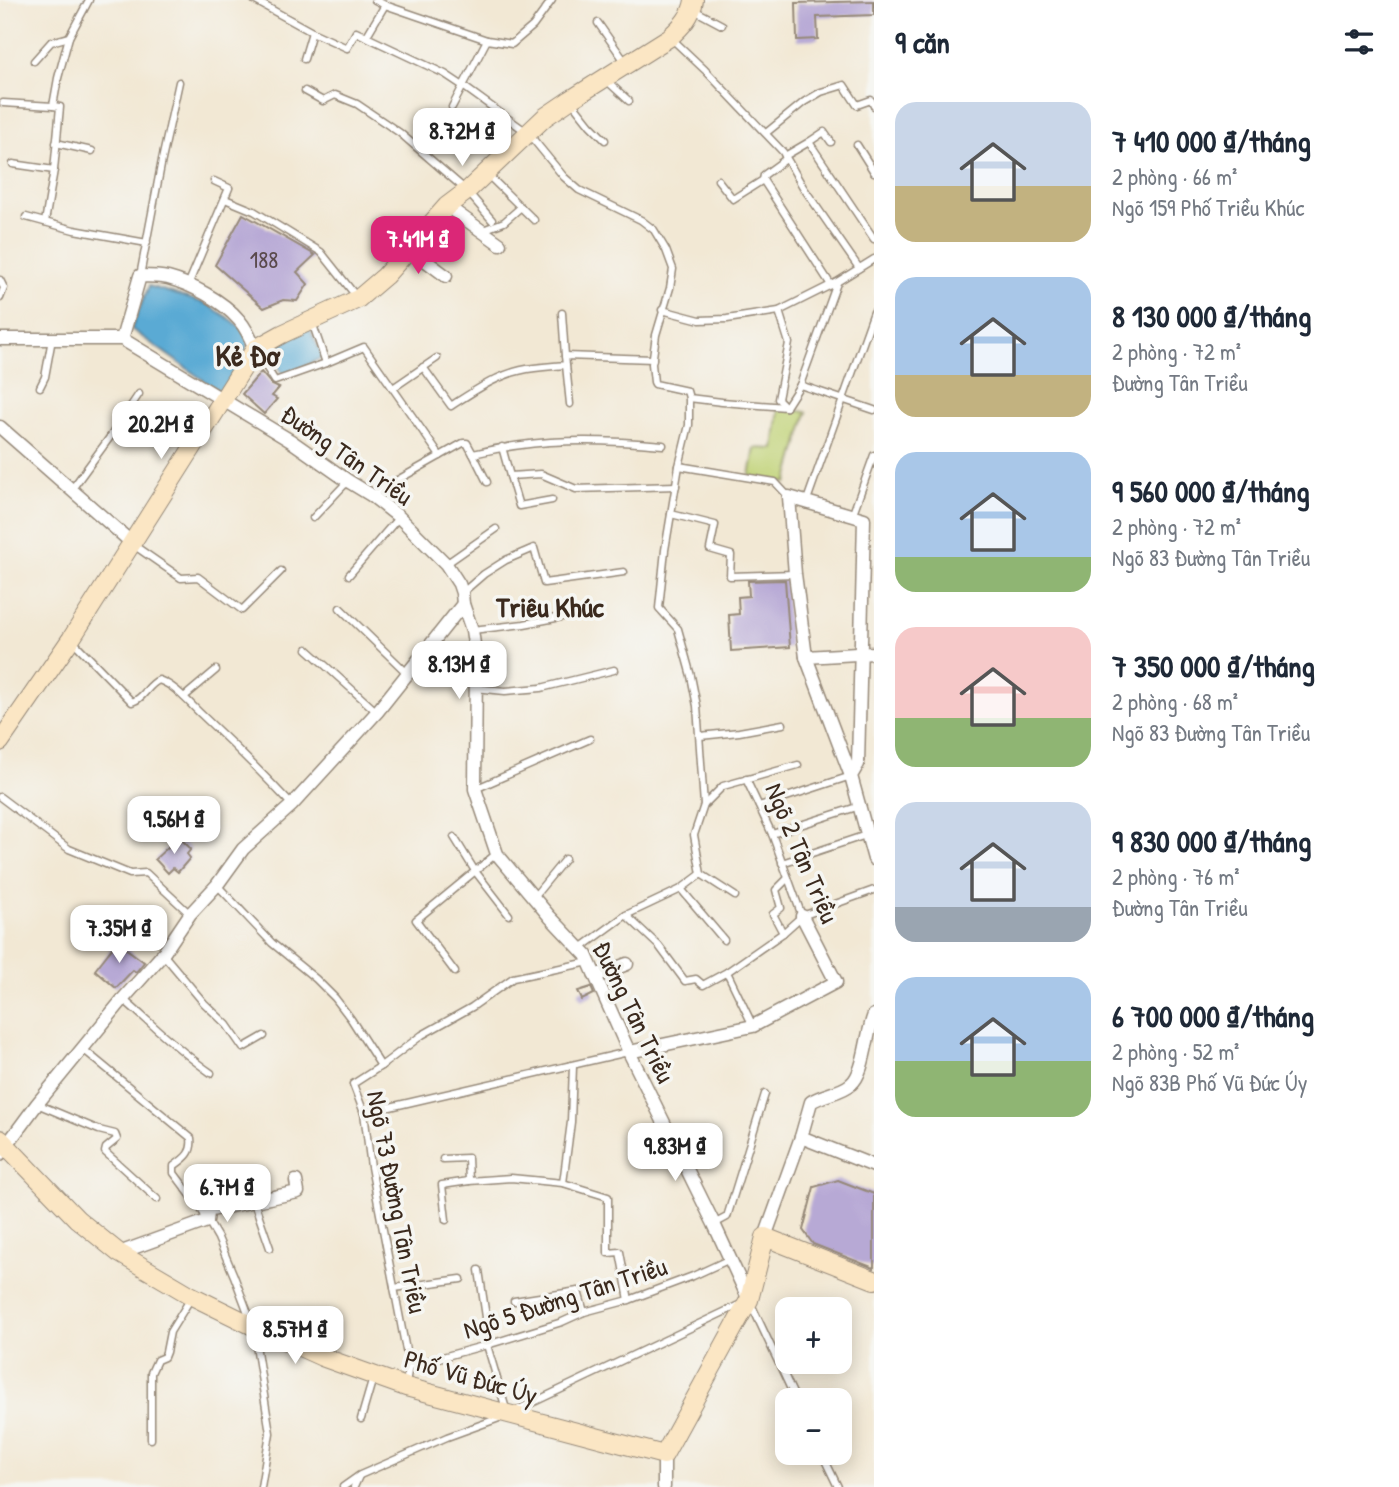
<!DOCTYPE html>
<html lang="vi">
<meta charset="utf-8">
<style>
:root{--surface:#fff;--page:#f2f2f3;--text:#1f2937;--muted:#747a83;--accent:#db2777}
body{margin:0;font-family:"Patrick Hand",sans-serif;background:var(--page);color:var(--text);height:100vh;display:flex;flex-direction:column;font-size:26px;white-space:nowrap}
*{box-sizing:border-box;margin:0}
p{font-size:23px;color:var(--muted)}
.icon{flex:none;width:38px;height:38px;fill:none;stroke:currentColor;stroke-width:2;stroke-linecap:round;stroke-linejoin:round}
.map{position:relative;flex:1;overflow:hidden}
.sheet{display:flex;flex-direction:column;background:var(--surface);width:525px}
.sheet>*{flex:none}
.buttons{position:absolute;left:775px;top:1297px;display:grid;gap:14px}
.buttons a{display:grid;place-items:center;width:77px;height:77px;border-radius:14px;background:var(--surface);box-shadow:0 4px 18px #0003;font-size:35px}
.price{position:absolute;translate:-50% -60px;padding:0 16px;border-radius:14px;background:#fff;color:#222;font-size:23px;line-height:46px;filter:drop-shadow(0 2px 4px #0008)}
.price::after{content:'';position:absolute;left:50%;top:42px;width:21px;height:16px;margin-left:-10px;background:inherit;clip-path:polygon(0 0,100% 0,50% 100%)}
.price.current{background:var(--accent);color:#fff}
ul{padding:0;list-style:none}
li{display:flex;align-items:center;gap:21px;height:175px;padding:0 21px}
li span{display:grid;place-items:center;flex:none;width:196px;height:140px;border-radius:21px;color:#555}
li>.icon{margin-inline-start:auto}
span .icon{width:84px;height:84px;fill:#fffc;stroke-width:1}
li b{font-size:30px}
h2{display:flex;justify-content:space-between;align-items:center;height:84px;padding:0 21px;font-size:30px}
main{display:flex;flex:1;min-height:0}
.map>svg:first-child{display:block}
</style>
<main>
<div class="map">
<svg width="874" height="1487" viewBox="0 0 874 1487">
<rect width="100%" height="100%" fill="#f6f6f2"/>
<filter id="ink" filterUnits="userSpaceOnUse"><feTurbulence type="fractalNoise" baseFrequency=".0143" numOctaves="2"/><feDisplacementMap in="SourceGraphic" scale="14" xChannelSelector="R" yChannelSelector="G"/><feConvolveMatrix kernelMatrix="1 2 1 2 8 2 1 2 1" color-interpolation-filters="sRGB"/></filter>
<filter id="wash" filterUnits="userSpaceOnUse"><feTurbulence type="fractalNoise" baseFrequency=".00686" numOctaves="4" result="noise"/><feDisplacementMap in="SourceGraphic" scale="28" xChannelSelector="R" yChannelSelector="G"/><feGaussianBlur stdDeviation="1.57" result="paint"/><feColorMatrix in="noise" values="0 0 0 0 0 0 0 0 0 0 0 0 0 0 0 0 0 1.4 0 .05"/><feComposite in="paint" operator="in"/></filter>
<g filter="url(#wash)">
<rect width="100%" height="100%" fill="#f2e8d4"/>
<!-- green -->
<polygon fill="#c0d275" stroke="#7e7e4a" stroke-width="2" points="779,408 807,412 787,483 750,476 755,448 774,449"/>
<!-- water -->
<g fill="#5aaad4" stroke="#4a6a79" stroke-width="2">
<polygon points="149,286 207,304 233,321 252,337 223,394 131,329"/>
<polygon points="309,328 323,357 284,377 270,349"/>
</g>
<g id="blocks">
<!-- building -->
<g fill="#b7a9d5">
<polygon points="874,1 874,15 817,17 818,39 797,40 796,3"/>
<polygon points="243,214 315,255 297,272 308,284 297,301 283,300 264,308 215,265"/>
<polygon points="261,372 272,385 279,388 272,396 277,399 264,414 242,394"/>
<polygon points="785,580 790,647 731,651 729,615 739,614 738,597 749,596 748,581"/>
<polygon points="179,837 191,849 187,854 190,858 178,872 173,868 168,873 155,859"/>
<polygon points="117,942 144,962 136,972 133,970 116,988 95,970"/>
<polygon points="591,987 594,994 582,1000 578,991"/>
<polygon points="838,1180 874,1194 874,1268 813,1244 803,1230 814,1187"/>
</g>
</g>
</g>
<g filter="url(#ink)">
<use href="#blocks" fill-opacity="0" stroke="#968979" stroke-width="2"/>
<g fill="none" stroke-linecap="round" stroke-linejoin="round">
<defs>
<g id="lane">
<polyline points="254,0 312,32 347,48 356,32 445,74 463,86 528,133 564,177 579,190 641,220 654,230 666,250 673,269 670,288 656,335 652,364 654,382 655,384 687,391 689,398 689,425 679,466 665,550 659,608 678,629 691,676 697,706 704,805 694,835 701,874 735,896"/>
<polyline points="375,0 385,5 487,40 452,107"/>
<polyline points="694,10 722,25"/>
<polyline points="598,23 626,63"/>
<polyline points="366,37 385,5"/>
<polyline points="671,38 705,70 783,152 803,187 859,268"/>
<polyline points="487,40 512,44 533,26 552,0"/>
<polyline points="304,59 312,32"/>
<polyline points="34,61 51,42 69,37"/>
<polyline points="606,80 629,101"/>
<polyline points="305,91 323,101 335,95 357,104 400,133 467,191 492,220"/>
<polyline points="571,101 590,125 605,140"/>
<polyline points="3,103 53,106"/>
<polyline points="446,120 469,135 505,154"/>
<polyline points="766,133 804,102 821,92 844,85 857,105 871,100 874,106"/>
<polyline points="809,142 824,132 831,142"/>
<polyline points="56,143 92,151"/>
<polyline points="857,145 874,172"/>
<polyline points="785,156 809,142 874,239"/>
<polyline points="13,164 54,170 60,107 53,106 58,78 69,37 89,0"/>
<polyline points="487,174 534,220"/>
<polyline points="718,180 733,199 763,180 764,175 786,159"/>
<polyline points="763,180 831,285"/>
<polyline points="225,199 254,211 321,252 356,296"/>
<polyline points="26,217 74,230 147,243"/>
<polyline points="45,222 54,170"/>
<polyline points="483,230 504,222 521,207"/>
<polyline points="140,276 162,160 179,82"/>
<polyline points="0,280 4,288 0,298"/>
<polyline points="188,285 229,188 214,181"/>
<polyline points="662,310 700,320 727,319 779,311 837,282 874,259"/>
<polyline points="779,311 789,343 778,399 786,407"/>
<polyline points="562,313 565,356"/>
<polyline points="312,322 326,363"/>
<polyline points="256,351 275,381 326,363 364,347 440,456"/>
<polyline points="566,365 570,404"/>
<path d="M423,367L451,406C474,391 498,374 527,369C540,367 553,366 566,365L565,356L653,359"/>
<polyline points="800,385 874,410"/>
<polyline points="40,387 45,377 52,339"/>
<polyline points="393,388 437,358"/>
<polyline points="689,398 722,402 786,407"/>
<polyline points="786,407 800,385 837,283"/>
<polyline points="502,447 510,476 541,474 576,489 676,486"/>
<polyline points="473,454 487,482"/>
<polyline points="679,466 775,482 789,497"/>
<polyline points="510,476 519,506 552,500"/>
<polyline points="72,489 110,437 139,394"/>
<path d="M371,495L463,443H467L473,454C538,438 597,439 663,445"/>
<polyline points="806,503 874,312"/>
<polyline points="671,514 715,525 710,549 731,555 730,576 794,574"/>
<polyline points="852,516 874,455"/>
<polyline points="313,518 348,481"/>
<polyline points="132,544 181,578 198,577 242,610 281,571"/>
<polyline points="446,564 496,529"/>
<polyline points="349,575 399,517"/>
<polyline points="462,593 484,574 506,560 534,548 544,583 624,572"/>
<polyline points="340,608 407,673"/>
<polyline points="472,630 524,624 598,610"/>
<path d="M72,640L132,702C145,698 147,685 159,680C176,686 189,703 202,715C233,744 263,774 292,805"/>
<polyline points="307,649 377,712"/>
<polyline points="475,688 505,691 541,688 614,670"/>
<polyline points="184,697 216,670"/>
<polyline points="700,736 739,732 783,724"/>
<polyline points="746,779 772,834 802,916"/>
<polyline points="475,789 590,739"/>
<polyline points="0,797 69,849 130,874 146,873 190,914"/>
<polyline points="704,805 723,786 798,765"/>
<polyline points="759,806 851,776"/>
<polyline points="772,834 860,806"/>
<polyline points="454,837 475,871 509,915"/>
<polyline points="782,863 866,835"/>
<polyline points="217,885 272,943 316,979 335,998 351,1019 381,1066"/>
<polyline points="681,889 724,940"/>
<polyline points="533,898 565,859"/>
<polyline points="626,915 659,946 685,981 696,979 703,985 727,972"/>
<polyline points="783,933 802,916 874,890"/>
<polyline points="581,948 626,915 681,889 701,874"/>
<polyline points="163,954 204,1003 227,1025 243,1048 264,1036"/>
<polyline points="455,972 416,920 496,854"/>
<path d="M123,999C152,1024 179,1051 211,1073"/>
<polyline points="753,1026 727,972 783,933 773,914 781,908 776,890 788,878"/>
<path d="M83,1049L191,1138C193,1153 185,1158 174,1166V1173L201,1209L218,1238L234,1276L253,1326L270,1433L261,1487"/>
<polyline points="37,1104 99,1130 115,1134 117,1139 106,1148 105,1152 157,1199"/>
<polyline points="364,1113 628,1052"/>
<polyline points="443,1159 468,1158 469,1181 511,1178 563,1183 608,1197 608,1253 620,1252 629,1300"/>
<polyline points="563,1183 571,1122 573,1066"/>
<polyline points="254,1202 270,1248"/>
<polyline points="446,1220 442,1185 469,1181"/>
<polyline points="714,1224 727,1217 765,1094"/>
<polyline points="479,1270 486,1317 487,1345 506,1409"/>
<polyline points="394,1288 461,1279"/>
<polyline points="514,1301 578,1291 584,1312"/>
<polyline points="751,1304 796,1400"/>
<polyline points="409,1366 487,1345 562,1322 584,1312 629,1300 693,1276 730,1259"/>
<polyline points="406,1383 409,1366 371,1167 364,1113 353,1084 381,1066 422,1035 472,1007 513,978 589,962"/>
<polyline points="515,1411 743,1303"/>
<polyline points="361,1419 373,1378"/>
<polyline points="151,1439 151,1373 157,1360 164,1357 166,1352 170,1332 191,1298"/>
<polyline points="821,1452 838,1487"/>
<polyline points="343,1487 360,1475 447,1437 502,1417"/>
<polyline points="354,1487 359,1476"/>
</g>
<g id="street">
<polyline points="447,206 500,244"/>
<polyline points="410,249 446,276"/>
<polyline points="0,339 122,339 291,441 348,481 371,495 399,517 446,564 459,584 462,593 463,604 472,630 476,658 475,789 497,854 550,917 586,955 629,1052 714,1224 749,1300"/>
<path d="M122,339L140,276C149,276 159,276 168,278C191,284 223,301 239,320C246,328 251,339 255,349"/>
<polyline points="0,427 132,543"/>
<polyline points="806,657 874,653"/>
<polyline points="851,776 858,764 864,519 789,497 795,574 806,657 851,776 874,859"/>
<polyline points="595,976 627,964"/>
<polyline points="629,1052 753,1026 836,982 802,916"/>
<polyline points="801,1137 874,1166"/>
<polyline points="0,1154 37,1104 123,999 163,954 190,914 217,885 243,849 292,805 377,712 463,604"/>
<path d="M765,1237L801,1137L811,1102C823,1094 841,1093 851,1084C865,1073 866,1033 874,1015"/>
<polyline points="119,1253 207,1221 208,1213 211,1210 298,1192 296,1181"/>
<polyline points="664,1455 664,1487"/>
</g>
<g id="secondary">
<path d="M0,742L71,639L255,349L282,334L358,299L385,276L447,206L467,191L545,117L570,100L670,37C681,27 692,16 694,0"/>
<polyline points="0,1139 77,1219 119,1253 192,1296 253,1326 322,1357 406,1387 664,1455 749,1300 765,1237 874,1280"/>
</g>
</defs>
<!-- lane casing -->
<use href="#lane" stroke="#968979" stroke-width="9"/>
<!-- street casing -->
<use href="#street" stroke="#968979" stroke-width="15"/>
<!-- secondary casing -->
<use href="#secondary" stroke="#968979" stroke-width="20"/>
<!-- lane -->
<use href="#lane" stroke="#fff" stroke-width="6"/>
<!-- street -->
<use href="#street" stroke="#fff" stroke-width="12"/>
<!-- secondary -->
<use href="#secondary" stroke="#fbe6c4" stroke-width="18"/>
</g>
</g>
<g text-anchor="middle" stroke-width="7" stroke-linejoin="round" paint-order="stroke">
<!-- number labels -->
<g font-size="23" fill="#5a4a4c">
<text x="264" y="268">188</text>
</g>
<!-- street labels -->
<g font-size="26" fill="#3b2a1e" stroke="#f6f6f2">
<text transform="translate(347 455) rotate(35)" y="9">Đường Tân Triều</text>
<text transform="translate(802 853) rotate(67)" y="9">Ngõ 2 Tân Triều</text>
<text transform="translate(634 1012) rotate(64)" y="9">Đường Tân Triều</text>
<text transform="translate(397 1202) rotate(79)" y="9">Ngõ 73 Đường Tân Triều</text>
<text transform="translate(565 1298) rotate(-18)" y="9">Ngõ 5 Đường Tân Triều</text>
<text transform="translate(471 1377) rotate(16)" y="9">Phố Vũ Đức Úy</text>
</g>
<!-- neighbourhood labels -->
<g font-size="28" font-weight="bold" fill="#3b2a1e" stroke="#f6f6f2">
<text x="550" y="617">Triêu Khúc</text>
</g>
<!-- quarter labels -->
<g font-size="30" font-weight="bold" fill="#3b2a1e" stroke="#f6f6f2">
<text x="247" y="366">Kẻ Đơ</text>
</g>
</g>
</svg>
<div class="buttons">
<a>+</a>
<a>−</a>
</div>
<b class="price" style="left:462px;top:168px">8.72M ₫</b>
<b class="price current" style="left:418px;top:276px">7.41M ₫</b>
<b class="price" style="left:161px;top:461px">20.2M ₫</b>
<b class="price" style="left:459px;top:701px">8.13M ₫</b>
<b class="price" style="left:174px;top:856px">9.56M ₫</b>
<b class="price" style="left:119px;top:965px">7.35M ₫</b>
<b class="price" style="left:675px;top:1183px">9.83M ₫</b>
<b class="price" style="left:227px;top:1224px">6.7M ₫</b>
<b class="price" style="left:295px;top:1366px">8.57M ₫</b>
</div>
<section class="sheet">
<h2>9 căn<svg class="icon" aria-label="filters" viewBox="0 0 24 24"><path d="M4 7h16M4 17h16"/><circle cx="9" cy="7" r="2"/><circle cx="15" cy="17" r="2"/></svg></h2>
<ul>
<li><span style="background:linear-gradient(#c9d6e8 60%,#c2b280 0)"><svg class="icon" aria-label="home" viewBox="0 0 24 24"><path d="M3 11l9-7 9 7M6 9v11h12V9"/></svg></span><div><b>7 410 000 ₫/tháng</b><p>2 phòng · 66 m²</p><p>Ngõ 159 Phố Triều Khúc</p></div></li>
<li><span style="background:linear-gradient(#a9c7e8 70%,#c2b280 0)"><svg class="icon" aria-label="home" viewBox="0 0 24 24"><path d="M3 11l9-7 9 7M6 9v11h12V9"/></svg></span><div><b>8 130 000 ₫/tháng</b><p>2 phòng · 72 m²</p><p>Đường Tân Triều</p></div></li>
<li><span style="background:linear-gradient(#a9c7e8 75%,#8fb573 0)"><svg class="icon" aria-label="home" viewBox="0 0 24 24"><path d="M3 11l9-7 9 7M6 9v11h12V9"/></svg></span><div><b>9 560 000 ₫/tháng</b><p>2 phòng · 72 m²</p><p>Ngõ 83 Đường Tân Triều</p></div></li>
<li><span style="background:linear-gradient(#f6c9c9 65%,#8fb573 0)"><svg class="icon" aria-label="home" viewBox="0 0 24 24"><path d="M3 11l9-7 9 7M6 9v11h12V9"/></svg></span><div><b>7 350 000 ₫/tháng</b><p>2 phòng · 68 m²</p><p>Ngõ 83 Đường Tân Triều</p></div></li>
<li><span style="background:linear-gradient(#c9d6e8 75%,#9aa5b1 0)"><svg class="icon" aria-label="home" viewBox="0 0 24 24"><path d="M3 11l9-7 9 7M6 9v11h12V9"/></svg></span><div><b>9 830 000 ₫/tháng</b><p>2 phòng · 76 m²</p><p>Đường Tân Triều</p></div></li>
<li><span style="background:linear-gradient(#a9c7e8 60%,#8fb573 0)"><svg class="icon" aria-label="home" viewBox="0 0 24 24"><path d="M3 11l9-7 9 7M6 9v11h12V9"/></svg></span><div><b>6 700 000 ₫/tháng</b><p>2 phòng · 52 m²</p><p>Ngõ 83B Phố Vũ Đức Úy</p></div></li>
</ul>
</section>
</main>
